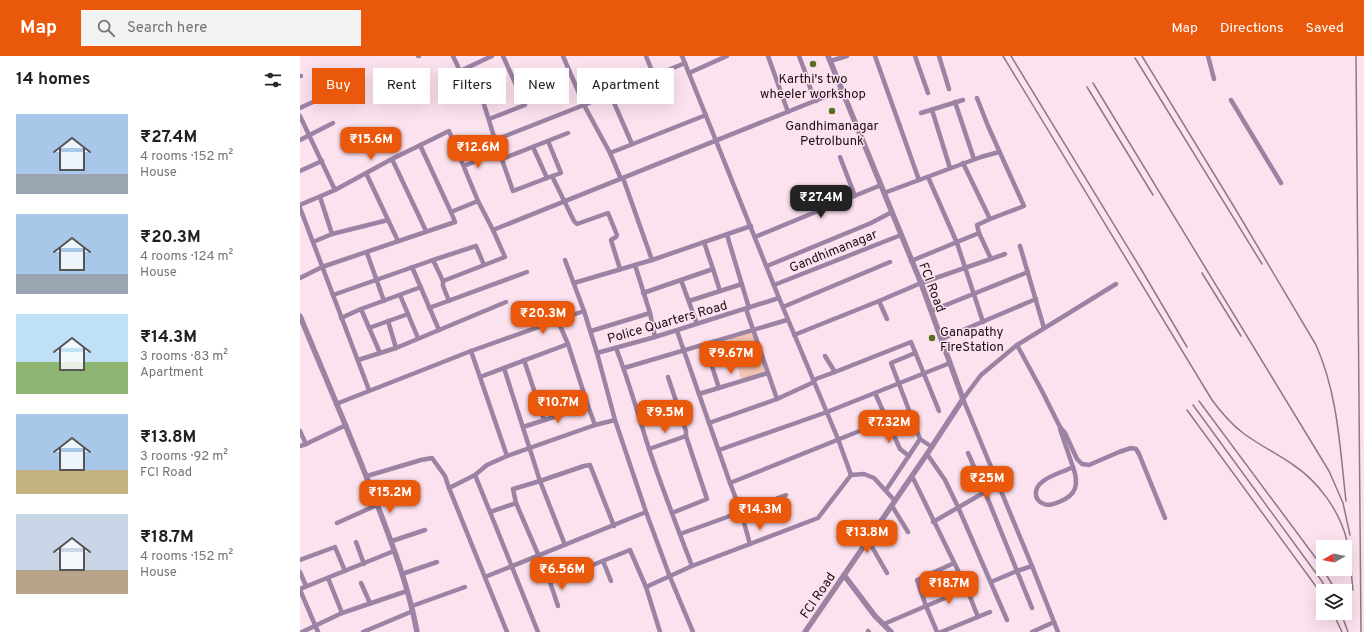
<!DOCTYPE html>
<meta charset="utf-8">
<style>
:root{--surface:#fff;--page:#f2f2f2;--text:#202124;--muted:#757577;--accent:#ea580c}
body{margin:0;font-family:Overpass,sans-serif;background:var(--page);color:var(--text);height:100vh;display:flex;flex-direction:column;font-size:15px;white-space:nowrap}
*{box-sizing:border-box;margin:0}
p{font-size:13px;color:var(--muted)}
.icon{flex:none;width:22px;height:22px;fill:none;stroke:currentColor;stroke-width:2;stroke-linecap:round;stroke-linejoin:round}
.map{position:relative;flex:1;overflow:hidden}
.details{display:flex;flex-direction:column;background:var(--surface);width:300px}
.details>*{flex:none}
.top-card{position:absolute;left:12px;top:12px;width:380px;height:36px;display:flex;gap:8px}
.needle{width:26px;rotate:261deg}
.controls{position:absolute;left:1016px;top:484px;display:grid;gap:8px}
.controls a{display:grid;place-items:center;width:36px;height:36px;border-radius:0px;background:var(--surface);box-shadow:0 4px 16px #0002;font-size:20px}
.price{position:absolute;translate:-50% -34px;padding:0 9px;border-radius:8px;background:var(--accent);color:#fff;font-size:13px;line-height:26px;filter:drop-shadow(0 1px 2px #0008)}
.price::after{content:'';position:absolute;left:50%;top:24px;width:12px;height:9px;margin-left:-6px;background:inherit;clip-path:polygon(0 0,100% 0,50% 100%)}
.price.current{background:#222;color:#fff}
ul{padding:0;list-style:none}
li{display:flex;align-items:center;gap:12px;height:100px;padding:0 16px}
li span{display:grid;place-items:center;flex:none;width:112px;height:80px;border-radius:0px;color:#555}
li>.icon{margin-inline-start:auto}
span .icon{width:48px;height:48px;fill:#fffc;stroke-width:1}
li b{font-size:17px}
h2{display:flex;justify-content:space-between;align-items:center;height:48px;padding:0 16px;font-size:17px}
.pill{padding:0 14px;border-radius:0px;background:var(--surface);box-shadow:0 4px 16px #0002;font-size:14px;line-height:36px}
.pill.current{background:var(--accent);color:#fff}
header{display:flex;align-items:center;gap:24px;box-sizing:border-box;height:56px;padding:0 20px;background:var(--accent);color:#fff}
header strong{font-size:19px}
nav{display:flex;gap:22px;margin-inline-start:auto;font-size:14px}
.search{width:280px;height:36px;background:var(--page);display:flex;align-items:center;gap:10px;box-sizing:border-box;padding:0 14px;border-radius:0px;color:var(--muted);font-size:15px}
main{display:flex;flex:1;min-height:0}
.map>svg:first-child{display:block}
</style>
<header>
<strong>Map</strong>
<div class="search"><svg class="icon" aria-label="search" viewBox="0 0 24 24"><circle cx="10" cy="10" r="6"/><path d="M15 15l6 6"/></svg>Search here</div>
<nav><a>Map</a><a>Directions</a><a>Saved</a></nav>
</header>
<main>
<section class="details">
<h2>14 homes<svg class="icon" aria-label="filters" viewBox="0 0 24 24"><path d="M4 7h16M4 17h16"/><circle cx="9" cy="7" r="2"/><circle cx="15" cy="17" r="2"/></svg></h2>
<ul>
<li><span style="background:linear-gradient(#a9c7e8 75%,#9aa5b1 0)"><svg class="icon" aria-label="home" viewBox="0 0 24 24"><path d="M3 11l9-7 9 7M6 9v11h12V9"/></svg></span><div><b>₹27.4M</b><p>4 rooms · 152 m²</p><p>House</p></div></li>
<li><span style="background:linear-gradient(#a9c7e8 75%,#9aa5b1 0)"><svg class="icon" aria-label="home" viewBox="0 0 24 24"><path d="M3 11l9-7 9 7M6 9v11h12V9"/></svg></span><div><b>₹20.3M</b><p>4 rooms · 124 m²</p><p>House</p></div></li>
<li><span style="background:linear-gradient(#bfe0f5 60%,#8fb573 0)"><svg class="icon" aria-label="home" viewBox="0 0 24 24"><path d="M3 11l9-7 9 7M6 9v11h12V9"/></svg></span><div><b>₹14.3M</b><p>3 rooms · 83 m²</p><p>Apartment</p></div></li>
<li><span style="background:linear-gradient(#a9c7e8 70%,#c2b280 0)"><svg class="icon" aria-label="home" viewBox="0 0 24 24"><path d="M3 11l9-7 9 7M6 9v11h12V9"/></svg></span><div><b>₹13.8M</b><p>3 rooms · 92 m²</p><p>FCI Road</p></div></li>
<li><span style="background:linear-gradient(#c9d6e8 70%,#b9a48a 0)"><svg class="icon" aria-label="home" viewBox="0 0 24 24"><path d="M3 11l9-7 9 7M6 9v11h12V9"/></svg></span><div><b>₹18.7M</b><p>4 rooms · 152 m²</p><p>House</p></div></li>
</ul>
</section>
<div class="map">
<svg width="1064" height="576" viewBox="0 0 1064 576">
<rect width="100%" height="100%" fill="#fce1ef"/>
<!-- green -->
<polygon fill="#f4c3b1" points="453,276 466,316 441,323 429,283"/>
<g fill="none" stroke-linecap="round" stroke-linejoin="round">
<!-- minor -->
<g stroke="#9b83a4" stroke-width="4.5">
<polyline points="118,0 119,0"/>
<polyline points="153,0 160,15 192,0"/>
<polyline points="263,0 284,49 310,97 321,123"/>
<polyline points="346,0 354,20"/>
<polyline points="468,0 488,56"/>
<polyline points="499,0 507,21 512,38 516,45"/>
<polyline points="575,0 619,124"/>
<polyline points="615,0 628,37"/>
<polyline points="639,0 649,33"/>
<polyline points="908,0 914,23"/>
<polyline points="530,5 547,0"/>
<polyline points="301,17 332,88"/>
<polyline points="389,17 427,0"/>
<polyline points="0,20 1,20"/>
<polyline points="931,44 981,127"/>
<polyline points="183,45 195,84 213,135 247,122"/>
<polyline points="655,46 674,103"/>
<polyline points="0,52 13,46"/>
<polyline points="632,54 650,112"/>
<polyline points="621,57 663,44"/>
<polyline points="0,60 35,134"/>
<polyline points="189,63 225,49 203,0"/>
<polyline points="0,84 33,67"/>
<polyline points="195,84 284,49 385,7"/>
<polyline points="120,89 151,156"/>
<polyline points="233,91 247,122 261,117 248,85"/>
<polyline points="310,97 406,59"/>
<polyline points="540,101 555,140"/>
<polyline points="92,103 126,175"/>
<polyline points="202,103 268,77"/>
<polyline points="663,107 690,163 724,150 688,70 677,42"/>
<polyline points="164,110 186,101"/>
<polyline points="0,115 22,105"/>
<polyline points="66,117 98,185"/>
<polyline points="252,120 274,165 277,168 308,157 317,179 316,181 311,184 320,213"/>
<polyline points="628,121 657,187 683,266"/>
<polyline points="323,122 352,204 451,170"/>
<polyline points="584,137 681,101 699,96"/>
<polyline points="20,141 32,178"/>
<polyline points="0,149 35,134 90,104 149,75 178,145"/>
<polyline points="0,152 69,334"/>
<polyline points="679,177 677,169 690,163"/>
<polyline points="427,179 449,252"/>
<polyline points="455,181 581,129"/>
<polyline points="13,186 32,178 88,164"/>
<polyline points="720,190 744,272"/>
<polyline points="67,197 84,245"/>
<polyline points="133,204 176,190 184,209"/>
<polyline points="265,204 284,255"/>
<polyline points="611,205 679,177 691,203"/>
<polyline points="467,210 571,167 592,156"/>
<polyline points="112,211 139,274"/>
<polyline points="413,213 420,235"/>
<polyline points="0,222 22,211 155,166 151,156 178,145 193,174 542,34"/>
<polyline points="381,224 397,268"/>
<polyline points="143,225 143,230 149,245"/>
<polyline points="274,227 352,204"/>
<polyline points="474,229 601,179"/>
<polyline points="343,237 413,213 404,186"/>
<polyline points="33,239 133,204 143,225 205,201 193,174"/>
<polyline points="100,239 118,282"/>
<polyline points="389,245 442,228"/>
<polyline points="483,251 590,206"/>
<polyline points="129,252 227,216"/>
<polyline points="61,253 80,297"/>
<polyline points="446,253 477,343"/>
<polyline points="631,255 728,216"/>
<polyline points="350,257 355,281"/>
<polyline points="41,262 61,253 121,231"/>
<polyline points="587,263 579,245 621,227 705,198"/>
<polyline points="88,265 96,292"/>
<polyline points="258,265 268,288"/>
<polyline points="69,272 108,258"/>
<polyline points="291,275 350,257 335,209"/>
<polyline points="377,275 430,427 587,364 575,337"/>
<polyline points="494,279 579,245"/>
<polyline points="642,283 736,243"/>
<polyline points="405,289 419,332"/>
<polyline points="717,289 742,335 760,371 765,377 777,403 782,408 789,409 819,396 831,392 836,393 839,398 865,462"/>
<path d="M316,292C329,325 338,359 349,393C362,432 377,471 392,510L518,462L551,419L538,383L479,242"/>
<polyline points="171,295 207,400 295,369 315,364 297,297 355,281 479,242 382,0"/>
<polyline points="525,300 535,316 611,286 639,355"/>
<polyline points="58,304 96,292 206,246"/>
<polyline points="224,304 244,364"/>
<polyline points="204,312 240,425 213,433 216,447 190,456 238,576"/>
<polyline points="324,312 487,264"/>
<polyline points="180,321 268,288 288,350 295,369"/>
<polyline points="368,321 386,375 386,380 407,443 372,457"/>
<polyline points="513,324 535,316"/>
<polyline points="399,338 468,317"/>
<polyline points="36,348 171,295 284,255 297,297"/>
<polyline points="339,358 377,346"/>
<polyline points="315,364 346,456 370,521 393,576"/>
<polyline points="587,364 600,393 609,400"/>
<polyline points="409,367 477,343 514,326"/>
<polyline points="223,371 288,350"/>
<path d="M760,373L773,411C779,428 777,439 759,446C754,448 749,450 744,448C733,444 734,432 742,426C750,419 763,416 773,411"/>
<polyline points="0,375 6,388 46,369"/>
<polyline points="620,383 632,391"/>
<polyline points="0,390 6,388"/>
<polyline points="349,393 386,380"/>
<polyline points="419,394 527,356 650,307"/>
<polyline points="627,398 645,424 658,451 707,564"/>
<polyline points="175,419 190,456"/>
<polyline points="551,419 564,418 574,422 595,445"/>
<polyline points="67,420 121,404 132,402 145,420 149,432"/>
<polyline points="612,420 667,533 678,561"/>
<polyline points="586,434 620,383 591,307 615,297"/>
<polyline points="685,436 717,515 691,526"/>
<polyline points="216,447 250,526 330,494 346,531"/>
<polyline points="592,450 608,476"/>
<polyline points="633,466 685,436 668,397"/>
<polyline points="37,467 77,449"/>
<polyline points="380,478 441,456 430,427"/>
<polyline points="568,484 587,517"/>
<polyline points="92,485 125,474"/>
<polyline points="56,486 64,508"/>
<polyline points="450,488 441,456 486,439"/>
<polyline points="265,489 240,425 284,410 290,409 314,470"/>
<polyline points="0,504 35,491 45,515"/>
<polyline points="303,505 311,525"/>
<polyline points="654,507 617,524 626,550 667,533"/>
<polyline points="0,516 6,530"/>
<polyline points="102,518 137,506"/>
<polyline points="185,521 346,456"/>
<polyline points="28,522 42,557"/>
<polyline points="250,526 258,550"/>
<polyline points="61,527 70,547"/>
<polyline points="0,533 94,495"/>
<polyline points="0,534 18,576"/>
<polyline points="112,550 165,531"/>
<polyline points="732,552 717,515 732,510"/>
<polyline points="584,568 626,550 637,576"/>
<polyline points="568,575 569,576"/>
<polyline points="2,576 42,557 107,535"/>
<polyline points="63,576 113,555"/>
<polyline points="207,576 149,432 175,419 187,409 207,400"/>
<polyline points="360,576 346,531 392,510"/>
<polyline points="641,576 690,556"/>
<polyline points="732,576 754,566"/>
<polyline points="758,576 732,510 663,343 681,319 717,289 816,228"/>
</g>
<!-- tertiary -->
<g stroke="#9b83a4" stroke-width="5.5">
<path d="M0,260C26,323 53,385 77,448C93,490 109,532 117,576"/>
<polyline points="544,519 575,560 591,576"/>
<polyline points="505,576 627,398 663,343 621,227 528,0"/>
</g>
<!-- rail -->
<g stroke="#8c7983" stroke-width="1.5">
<path d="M703,0L912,344C921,356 931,368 943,377C959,389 976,397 992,408C1018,425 1040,455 1047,485C1051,501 1051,518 1053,534"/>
<polyline points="711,0 841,213 887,291"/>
<path d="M842,0L936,154L1016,289C1038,338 1040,393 1046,445"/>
<polyline points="1056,0 1061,576"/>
<polyline points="835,2 962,208"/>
<polyline points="793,27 1029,415 1043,447 1050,479"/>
<polyline points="787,31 853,139"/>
<polyline points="902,217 941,280"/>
<polyline points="899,345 1018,505 1036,535"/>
<polyline points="893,349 1021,524 1028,535"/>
<polyline points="887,354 1023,540"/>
<polyline points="1033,557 1042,576"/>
<polyline points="1041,557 1048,576"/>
</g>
</g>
<!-- markers -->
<g fill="#576f21" stroke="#fce1ef" stroke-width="1.5">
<circle cx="513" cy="8" r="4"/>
<circle cx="532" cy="55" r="4"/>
<circle cx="632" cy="282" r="4"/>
</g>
<g text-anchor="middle" stroke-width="3" stroke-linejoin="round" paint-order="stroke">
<!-- poi labels -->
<g font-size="13" fill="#190e14" stroke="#fce1ef">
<text x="513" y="27">Karthi's two<tspan x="513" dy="15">wheeler workshop</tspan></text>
<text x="532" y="74">Gandhimanagar<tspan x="532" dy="15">Petrolbunk</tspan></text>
<text x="640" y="280" text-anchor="start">Ganapathy<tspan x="640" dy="15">FireStation</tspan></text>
</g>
<!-- street labels -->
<g font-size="13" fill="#190e14" stroke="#fce1ef">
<text transform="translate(533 194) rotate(-22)" y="5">Gandhimanagar</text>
<text transform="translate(633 231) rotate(69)" y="5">FCI Road</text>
<text transform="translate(367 265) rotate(-16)" y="5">Police Quarters Road</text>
<text transform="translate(517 539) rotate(-56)" y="5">FCI Road</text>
</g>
</g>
</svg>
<div class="controls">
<a><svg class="needle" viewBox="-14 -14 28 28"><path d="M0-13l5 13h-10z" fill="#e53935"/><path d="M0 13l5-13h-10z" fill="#757577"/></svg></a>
<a><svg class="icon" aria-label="layers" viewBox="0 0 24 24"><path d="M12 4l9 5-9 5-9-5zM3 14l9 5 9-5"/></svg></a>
</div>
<b class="price" style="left:71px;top:105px">₹15.6M</b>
<b class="price" style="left:178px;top:113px">₹12.6M</b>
<b class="price current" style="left:521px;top:163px">₹27.4M</b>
<b class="price" style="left:243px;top:279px">₹20.3M</b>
<b class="price" style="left:431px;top:319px">₹9.67M</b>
<b class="price" style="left:258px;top:368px">₹10.7M</b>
<b class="price" style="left:365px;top:378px">₹9.5M</b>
<b class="price" style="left:589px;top:388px">₹7.32M</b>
<b class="price" style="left:687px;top:444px">₹25M</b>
<b class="price" style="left:90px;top:458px">₹15.2M</b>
<b class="price" style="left:460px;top:475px">₹14.3M</b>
<b class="price" style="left:567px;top:498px">₹13.8M</b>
<b class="price" style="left:262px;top:535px">₹6.56M</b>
<b class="price" style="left:649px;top:549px">₹18.7M</b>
<div class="top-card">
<a class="pill current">Buy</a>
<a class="pill">Rent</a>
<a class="pill">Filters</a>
<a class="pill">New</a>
<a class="pill">Apartment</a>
</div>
</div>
</main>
